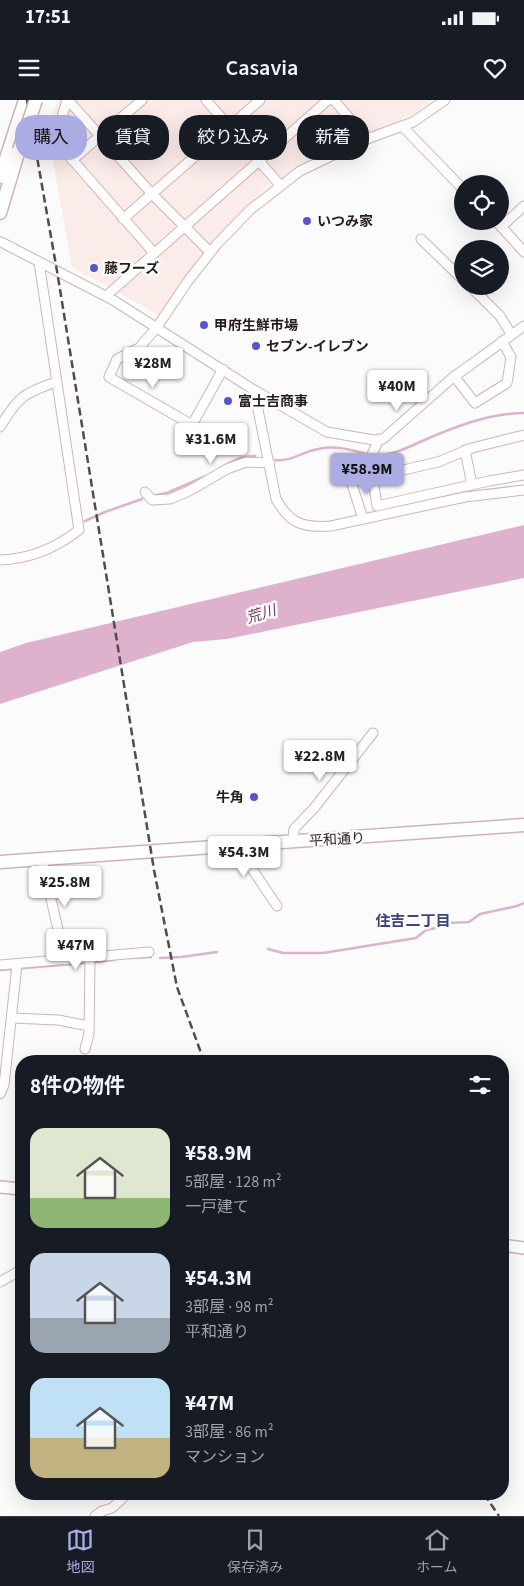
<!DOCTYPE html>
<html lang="ja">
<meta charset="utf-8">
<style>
:root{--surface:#171b24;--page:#20242c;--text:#f1f3f6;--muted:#9ea1a6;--line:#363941;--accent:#acace4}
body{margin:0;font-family:"Source Sans 3","Noto Sans JP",sans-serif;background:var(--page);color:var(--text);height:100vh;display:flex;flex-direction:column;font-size:19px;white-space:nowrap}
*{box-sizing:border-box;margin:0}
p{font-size:16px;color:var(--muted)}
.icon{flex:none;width:28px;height:28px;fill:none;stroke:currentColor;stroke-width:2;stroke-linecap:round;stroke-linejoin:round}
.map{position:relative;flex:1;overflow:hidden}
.side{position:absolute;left:15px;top:955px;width:494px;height:445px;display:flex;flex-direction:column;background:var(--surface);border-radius:20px;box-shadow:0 5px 20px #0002}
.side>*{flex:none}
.guide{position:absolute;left:15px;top:15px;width:495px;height:45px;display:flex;gap:10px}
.buttons{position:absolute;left:454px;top:75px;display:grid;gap:10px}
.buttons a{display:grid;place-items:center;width:55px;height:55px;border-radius:50%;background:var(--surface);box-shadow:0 5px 20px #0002;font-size:25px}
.price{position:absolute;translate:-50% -42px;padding:0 11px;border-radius:5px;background:#fff;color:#222;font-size:16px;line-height:32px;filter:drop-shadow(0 1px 2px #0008)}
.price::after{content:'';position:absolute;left:50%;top:30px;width:15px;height:11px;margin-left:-8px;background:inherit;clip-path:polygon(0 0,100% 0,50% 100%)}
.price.selected{background:var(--accent);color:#111}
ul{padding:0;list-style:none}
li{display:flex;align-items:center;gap:15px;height:125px;padding:0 15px}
li span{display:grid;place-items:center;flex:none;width:140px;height:100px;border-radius:15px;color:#555}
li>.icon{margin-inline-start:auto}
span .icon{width:60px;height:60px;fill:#fffc;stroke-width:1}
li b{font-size:21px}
h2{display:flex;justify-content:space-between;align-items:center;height:60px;padding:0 15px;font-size:21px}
.chip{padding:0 18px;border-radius:20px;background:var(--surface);box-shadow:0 5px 20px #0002;font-size:18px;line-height:45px}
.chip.selected{background:var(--accent);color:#111}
.status{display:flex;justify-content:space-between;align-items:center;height:35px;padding:0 25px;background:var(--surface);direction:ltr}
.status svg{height:14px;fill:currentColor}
header{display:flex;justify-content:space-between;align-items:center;height:65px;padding:0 15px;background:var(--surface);font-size:22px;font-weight:600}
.dock{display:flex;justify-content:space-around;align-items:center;height:70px;border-top:1px solid var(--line);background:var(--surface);font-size:14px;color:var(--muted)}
.dock a{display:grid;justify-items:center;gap:2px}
.dock .selected{color:var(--accent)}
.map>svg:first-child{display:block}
</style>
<div class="status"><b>17:51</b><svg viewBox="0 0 49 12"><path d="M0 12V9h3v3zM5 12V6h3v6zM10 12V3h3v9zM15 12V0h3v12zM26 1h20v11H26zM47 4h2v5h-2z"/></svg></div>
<header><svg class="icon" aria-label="menu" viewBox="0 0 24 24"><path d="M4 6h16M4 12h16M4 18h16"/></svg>Casavia<svg class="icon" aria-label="heart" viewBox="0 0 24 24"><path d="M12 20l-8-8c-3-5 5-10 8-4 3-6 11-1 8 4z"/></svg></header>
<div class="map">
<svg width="524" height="1416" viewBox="0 0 524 1416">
<rect width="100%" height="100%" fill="#fbfbfb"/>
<!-- built -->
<polygon fill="#fbebe9" points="59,0 432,0 414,14 356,40 266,87 211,144 162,217 72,167 47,28"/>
<!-- water -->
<polygon fill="#deb2cd" points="524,425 524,478 227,539 193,542 0,604 0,552 26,543"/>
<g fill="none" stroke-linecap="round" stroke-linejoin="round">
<!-- stream -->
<g stroke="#deb2cd" stroke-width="2.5">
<path d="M375,355C392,355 405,349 420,342C451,328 489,313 524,313"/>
<path d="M276,360C291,362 304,351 318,349C336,345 353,350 370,355"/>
<path d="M220,368C232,361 241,356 255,356"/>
<polyline points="156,395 167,393 206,376"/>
<polyline points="85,421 105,412 142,399"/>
<polyline points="268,849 283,853 323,853 416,838 426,830 441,827 448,823 469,822 480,814 517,806 524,803"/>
<polyline points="130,858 151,857"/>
<polyline points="160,858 181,857 217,852"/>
<polyline points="94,862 114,860"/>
<polyline points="0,870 86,863"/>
</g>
<defs>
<g id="minor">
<polyline points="67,0 55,40 154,153"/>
<polyline points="68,0 152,94 210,152"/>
<polyline points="206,0 280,85"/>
<polyline points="334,0 367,39"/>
<polyline points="402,26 462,88"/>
<polyline points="72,60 142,0"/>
<polyline points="123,119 260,0"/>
<polyline points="496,121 524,152"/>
<polyline points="501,127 524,106"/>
<polyline points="421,139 462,179"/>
<path d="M1,142L113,200L254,290L276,399C290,424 303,428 331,426L465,397L524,390"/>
<polyline points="470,186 500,216 511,234"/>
<polyline points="106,196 328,0"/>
<polyline points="223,269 192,325 109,277 117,259 139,248 157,227 188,181 217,144 250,110 300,71 367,39 413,22 445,0"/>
<polyline points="454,276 475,303 507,283 511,257 502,241"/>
<polyline points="254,290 327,332 374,340 383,339 451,279 524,226"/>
<path d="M0,327C18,297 24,293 56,282"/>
<polyline points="379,339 370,359 377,406 489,381 524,375"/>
<polyline points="465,350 472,385"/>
<polyline points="373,377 438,362 472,348 524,335"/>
<polyline points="145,392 152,400 170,399 189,391 227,369 246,362 270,363"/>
<polyline points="363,419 350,378 372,372"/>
<path d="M0,460C29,459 56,448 79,430L39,162"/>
<polyline points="293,741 294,729 315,707 373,633"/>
<polyline points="247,744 244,757 277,806"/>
<polyline points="42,760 65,860"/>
<polyline points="0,865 149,852"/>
<polyline points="12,918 58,920 89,926"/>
<polyline points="85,949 89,934 90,858"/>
<polyline points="0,994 4,985 17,865"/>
<polyline points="0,1182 21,1170"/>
<polyline points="95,1416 102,1411 112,1408 127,1394"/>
</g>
<g id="major">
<polyline points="0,1087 21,1089"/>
<polyline points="502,1145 524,1148"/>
</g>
<g id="highway">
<polyline points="0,77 25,0"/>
<polyline points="0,113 19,50"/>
<polyline points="0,762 524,725"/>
</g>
</defs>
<!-- minor casing -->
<use href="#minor" stroke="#d1b4b2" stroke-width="11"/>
<!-- major casing -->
<use href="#major" stroke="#d1b4b2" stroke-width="14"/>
<!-- highway casing -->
<use href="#highway" stroke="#d1b4b2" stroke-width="15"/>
<!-- minor -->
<use href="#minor" stroke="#fff" stroke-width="9"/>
<!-- major -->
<use href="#major" stroke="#fff" stroke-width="11"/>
<!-- highway -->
<use href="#highway" stroke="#fff" stroke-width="12"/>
<!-- rail -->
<g stroke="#544b4b" stroke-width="2.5" stroke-dasharray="8 4" stroke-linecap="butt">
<polyline points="27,0 57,171 154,770 177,887 204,961"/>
<polyline points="484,1394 499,1416"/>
</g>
<defs>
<polyline id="highway-bridge" points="19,50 36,0"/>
</defs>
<!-- highway-bridge casing -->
<use href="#highway-bridge" stroke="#d1b4b2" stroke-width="15" stroke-linecap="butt"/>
<!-- highway-bridge -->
<use href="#highway-bridge" stroke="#fff" stroke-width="12"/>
</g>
<!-- markers -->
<g fill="#5755cd" stroke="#fbfbfb" stroke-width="2">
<circle cx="307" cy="121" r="5"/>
<circle cx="94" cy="168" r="5"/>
<circle cx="204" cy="225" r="5"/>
<circle cx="256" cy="246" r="5"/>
<circle cx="228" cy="301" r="5"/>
<circle cx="254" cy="697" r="5"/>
</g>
<g text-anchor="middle" stroke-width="5" stroke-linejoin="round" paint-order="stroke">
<!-- poi labels -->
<g font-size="14" font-weight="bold" fill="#271c1c" stroke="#fbfbfb" text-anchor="start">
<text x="317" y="126">いつみ家</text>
<text x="104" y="173">藤フーズ</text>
<text x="214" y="230">甲府生鮮市場</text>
<text x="266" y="251">セブン-イレブン</text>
<text x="238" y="306">富士吉商事</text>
<text x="244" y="702" text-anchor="end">牛角</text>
</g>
<!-- street labels -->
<g font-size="14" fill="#271c1c" stroke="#fbfbfb">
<text transform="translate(337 739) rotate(-3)" y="5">平和通り</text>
</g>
<!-- water labels -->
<g font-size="15" font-style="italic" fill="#723b60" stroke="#fbfbfb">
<text transform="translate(261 514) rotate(-17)" y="5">荒川</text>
</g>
<!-- neighbourhood labels -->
<g font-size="15" font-weight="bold" fill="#3f427f" stroke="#fbfbfb">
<text x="413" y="826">住吉二丁目</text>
</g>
</g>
</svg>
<div class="buttons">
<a><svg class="icon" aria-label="locate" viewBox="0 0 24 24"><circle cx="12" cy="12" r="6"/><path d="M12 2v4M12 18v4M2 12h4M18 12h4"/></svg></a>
<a><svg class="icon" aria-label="layers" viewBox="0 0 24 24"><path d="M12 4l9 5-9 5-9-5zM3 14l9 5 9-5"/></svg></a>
</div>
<b class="price" style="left:153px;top:289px">¥28M</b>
<b class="price" style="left:397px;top:312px">¥40M</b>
<b class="price" style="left:211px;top:365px">¥31.6M</b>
<b class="price selected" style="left:367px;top:395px">¥58.9M</b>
<b class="price" style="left:320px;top:682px">¥22.8M</b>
<b class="price" style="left:244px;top:778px">¥54.3M</b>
<b class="price" style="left:65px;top:808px">¥25.8M</b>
<b class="price" style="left:76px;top:871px">¥47M</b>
<div class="guide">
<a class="chip selected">購入</a>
<a class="chip">賃貸</a>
<a class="chip">絞り込み</a>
<a class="chip">新着</a>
</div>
<section class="side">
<h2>8件の物件<svg class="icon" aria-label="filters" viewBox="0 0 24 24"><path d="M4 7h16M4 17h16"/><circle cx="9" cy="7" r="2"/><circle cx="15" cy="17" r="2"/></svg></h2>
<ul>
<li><span style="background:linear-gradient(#dfe7d0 70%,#8fb573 0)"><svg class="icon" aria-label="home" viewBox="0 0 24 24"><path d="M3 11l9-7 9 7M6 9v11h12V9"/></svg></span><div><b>¥58.9M</b><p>5部屋 · 128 m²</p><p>一戸建て</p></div></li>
<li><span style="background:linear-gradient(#c9d6e8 65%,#9aa5b1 0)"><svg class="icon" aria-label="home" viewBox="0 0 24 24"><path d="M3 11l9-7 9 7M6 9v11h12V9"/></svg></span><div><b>¥54.3M</b><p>3部屋 · 98 m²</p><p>平和通り</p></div></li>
<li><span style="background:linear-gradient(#bfe0f5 60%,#c2b280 0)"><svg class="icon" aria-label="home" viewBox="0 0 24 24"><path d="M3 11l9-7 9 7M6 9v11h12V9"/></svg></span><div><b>¥47M</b><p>3部屋 · 86 m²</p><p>マンション</p></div></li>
</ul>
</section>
</div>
<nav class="dock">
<a class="selected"><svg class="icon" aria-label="map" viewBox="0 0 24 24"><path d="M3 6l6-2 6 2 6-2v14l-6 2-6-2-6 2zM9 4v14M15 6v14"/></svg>地図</a>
<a><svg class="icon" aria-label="saved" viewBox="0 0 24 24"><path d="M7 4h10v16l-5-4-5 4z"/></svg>保存済み</a>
<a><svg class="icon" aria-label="home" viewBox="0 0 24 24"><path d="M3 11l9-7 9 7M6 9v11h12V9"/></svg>ホーム</a>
</nav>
